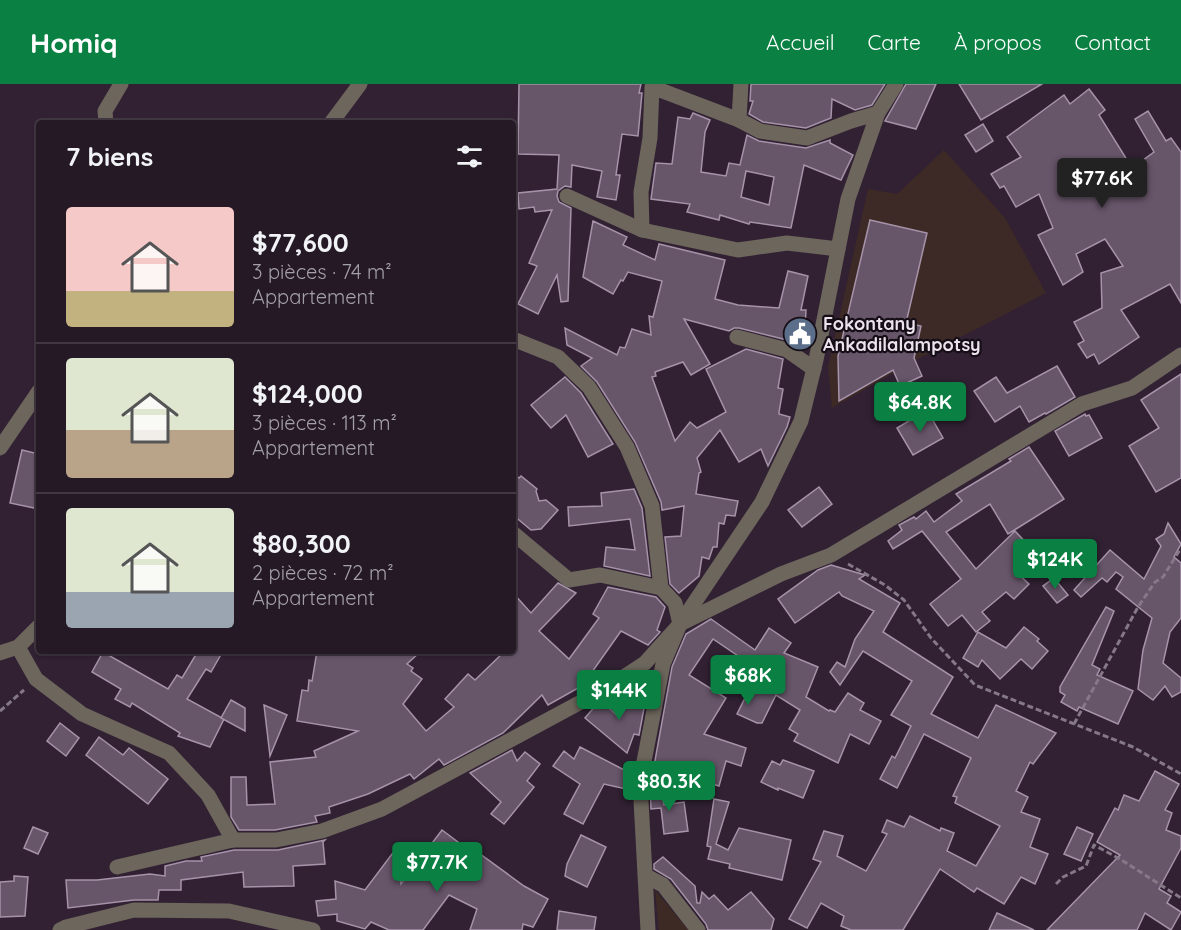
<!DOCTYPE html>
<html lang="fr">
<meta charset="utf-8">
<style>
:root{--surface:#251926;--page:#2d222e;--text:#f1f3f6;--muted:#a3a0a7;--line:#423843;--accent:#0b8043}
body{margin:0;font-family:Quicksand,sans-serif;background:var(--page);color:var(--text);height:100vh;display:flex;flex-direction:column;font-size:22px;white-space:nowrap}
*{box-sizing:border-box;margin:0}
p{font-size:20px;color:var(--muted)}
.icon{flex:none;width:33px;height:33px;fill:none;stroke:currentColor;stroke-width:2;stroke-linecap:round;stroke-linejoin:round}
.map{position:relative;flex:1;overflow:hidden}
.details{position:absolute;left:36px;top:36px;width:480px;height:534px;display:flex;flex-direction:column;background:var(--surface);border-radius:6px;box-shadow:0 2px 4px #0004,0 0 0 2px var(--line)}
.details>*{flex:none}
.price{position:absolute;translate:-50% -51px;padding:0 14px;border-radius:6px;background:var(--accent);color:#fff;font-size:20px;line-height:39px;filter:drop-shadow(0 2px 3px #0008)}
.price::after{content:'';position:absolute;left:50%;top:36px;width:18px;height:14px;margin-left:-9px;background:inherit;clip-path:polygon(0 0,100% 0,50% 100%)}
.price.current{background:#222;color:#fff}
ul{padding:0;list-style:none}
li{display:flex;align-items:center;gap:18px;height:150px;padding:0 30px}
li+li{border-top:2px solid var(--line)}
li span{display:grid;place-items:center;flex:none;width:168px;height:120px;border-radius:6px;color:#555}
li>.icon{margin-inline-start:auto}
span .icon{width:72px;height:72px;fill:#fffc;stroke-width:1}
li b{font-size:26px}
h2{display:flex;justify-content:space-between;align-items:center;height:72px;padding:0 30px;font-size:26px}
header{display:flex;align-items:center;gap:36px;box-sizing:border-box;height:84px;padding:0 30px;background:var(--accent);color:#fff}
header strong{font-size:28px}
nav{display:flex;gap:33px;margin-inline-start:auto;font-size:21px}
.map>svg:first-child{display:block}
</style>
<header>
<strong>Homiq</strong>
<nav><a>Accueil</a><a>Carte</a><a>À propos</a><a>Contact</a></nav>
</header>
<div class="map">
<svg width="1181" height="846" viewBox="0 0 1181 846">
<rect width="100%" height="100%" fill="#312133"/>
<!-- industrial -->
<polygon fill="#3d2a26" points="944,66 1005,134 1046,209 912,278 832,324 828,283 868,105 897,110"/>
<!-- education -->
<polygon fill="#3d2a24" points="655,806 688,846 659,846"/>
<!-- building -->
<g fill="#675569" stroke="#a693a9" stroke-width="1.5" fill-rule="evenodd">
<polygon points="519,0 641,0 639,9 642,9 638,52 622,50 616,91 620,91 616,116 597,113 602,87 572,81 571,103 565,102 558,107 557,112 559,118 571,124 568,217 561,218 557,191 538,230 518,220 537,182 529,179 552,126 535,128 534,123 519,125 518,109 557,105 559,71 518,70"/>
<polygon points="751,0 885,0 872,21 855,26 832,15 831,34 806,44 763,38 749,30 753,17 750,17"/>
<polygon points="906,0 936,0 916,45 885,37"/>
<polygon points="959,0 1042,0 981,36"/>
<polygon points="1089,5 1105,26 1099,31 1132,84 1154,68 1135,35 1148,27 1166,57 1171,54 1181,68 1181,219 1170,200 1121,226 1139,253 1099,280 1094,270 1087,274 1078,260 1084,257 1074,238 1102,224 1101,189 1123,182 1105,155 1076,170 1083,188 1063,201 1038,151 1053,144 1039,110 1016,123 1004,102 1000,104 991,90 1021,73 1007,53 1064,11 1070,20"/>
<path d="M693,29L710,36L705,48L701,88L726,92L729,79L740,81L747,51L759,57L806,64L830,56V59L853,71L841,96L804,81L791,144L750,138L749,140L720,131L719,136L687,128L690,120L651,115L656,79L672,80L678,33L690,35ZM746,87L774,93L769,121L741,113Z"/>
<polygon points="983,40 993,57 976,68 965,51"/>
<polygon points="870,136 927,149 906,239 921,242 914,274 922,292 900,302 893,286 839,317 838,272"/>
<polygon points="593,137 627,153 623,161 655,176 659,160 725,176 715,215 738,221 779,224 788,187 808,192 801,226 806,226 805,245 794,244 794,251 788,251 787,256 739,244 734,244 729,247 684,235 710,280 691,291 683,278 655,288 656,292 652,293 675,357 690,338 697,344 726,328 706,285 746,265 783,275 778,304 783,305 779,328 779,330 790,333 787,343 768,382 761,365 739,378 720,346 697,374 701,388 699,389 696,410 738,417 735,432 726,431 724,440 719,439 717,463 713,463 709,475 702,473 699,492 679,509 670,500 665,453 681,452 684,422 662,426 661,418 635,358 597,298 581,282 592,274 567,261 565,244 617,271 620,263 625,264 632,245 651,251 649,232 653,233 662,197 628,188 623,197 621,196 613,210 583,193"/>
<polygon points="1057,282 1075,313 1046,330 1045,329 1029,338 1020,322 995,338 974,307 996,293 1007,309"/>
<polygon points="1181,290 1181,394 1156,408 1129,362 1159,344 1141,316"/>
<polygon points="565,293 581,309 613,360 588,373 566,331 551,344 531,321"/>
<polygon points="927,326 943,354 913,371 897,344"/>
<polygon points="1085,330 1086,332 1089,331 1102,354 1069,372 1055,347"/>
<polygon points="1029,363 1064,415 1008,450 990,420 946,448 976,485 1015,447 1034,467 1014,486 1029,500 1014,515 1006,508 982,528 990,537 976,548 962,531 948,542 930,520 961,495 922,447 893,465 888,457 902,446 899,441 914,433 916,435 926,427 934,438 962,417 956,410 1011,377 1009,375"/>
<polygon points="22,366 39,370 39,425 10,419"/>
<polygon points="513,389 519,394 521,392 537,405 536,407 539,417 546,416 558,426 541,445 531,446 513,431"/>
<polygon points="819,403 832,420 802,443 788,426"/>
<polygon points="634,405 642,424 650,492 604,482 606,463 635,466 630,435 569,442 568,423 602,422 601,409"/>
<polygon points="1168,439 1181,460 1174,473 1181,479 1181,534 1170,548 1163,579 1181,594 1181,608 1172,613 1165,602 1153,616 1138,605 1143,566 1152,534 1116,505 1123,493 1116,488 1107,498 1102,494 1081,513 1074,506 1110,466 1144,495 1161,462 1156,455 1164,450"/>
<polygon points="831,481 865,491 859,495 900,519 883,548 953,593 931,630 978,654 996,621 1056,649 1033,680 1030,678 1016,707 1028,713 1021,728 1040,735 1030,763 1048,770 1035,800 1021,793 1004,820 977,804 974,808 940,785 903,846 851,846 841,842 844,832 821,819 807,844 789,835 821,778 813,775 824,747 843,752 837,772 866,787 887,750 882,748 887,736 904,743 910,732 940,747 941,744 954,749 947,767 976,782 1000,742 955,719 957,713 953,712 971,674 924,650 897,704 880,695 892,672 895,674 911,642 891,631 912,597 863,567 840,601 830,588 837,578 845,583 855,555 874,527 842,512 839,508 795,539 778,515 818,486"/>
<polygon points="1054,494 1068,511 1057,519 1043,502"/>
<polygon points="558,499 576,509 539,547 569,575 599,534 593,530 608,503 656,513 665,523 657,546 660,548 648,561 621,547 592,588 596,594 548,621 542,611 503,649 444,681 439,675 414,695 410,690 368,710 329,723 330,729 315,732 317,738 275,746 239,746 231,733 231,693 246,693 247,721 275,720 270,678 316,673 314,667 358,647 297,637 302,606 308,607 309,596 312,597 317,567 421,567 407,580 413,584 411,587 422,595 403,620 426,647 454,623 445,615 468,590 475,596 505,567 513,567 513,509 531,529"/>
<polygon points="1106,523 1114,527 1092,581 1100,585 1097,591 1133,607 1118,640 1079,623 1077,627 1061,618 1065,611 1060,608 1060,603"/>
<polygon points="711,535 755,566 769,544 791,559 784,569 818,583 806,613 829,627 830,626 835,628 848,609 864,619 860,626 881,637 869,660 850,650 838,679 794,657 798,650 789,645 800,626 776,611 762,639 757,639 737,630 757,590 745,585 747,578 713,555 689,591 726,614 704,650 746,664 741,682 726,677 719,702 654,682 672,583 686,550"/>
<polygon points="1024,543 1039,555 1037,557 1048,567 1032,585 1021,575 1000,595 982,576 978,583 963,574 978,548 1006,564"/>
<polygon points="198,567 223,567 211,588 206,585 187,615 224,635 210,663 178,652 180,649 132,619 130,623 115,615 121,605 92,588 103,568 168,605 177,591 182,594"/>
<polygon points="629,610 645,619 639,651 634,650 627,669 585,634 596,621 602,618 618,632"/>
<polygon points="231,616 245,624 245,647 221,634"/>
<polygon points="264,621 287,631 270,672"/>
<polygon points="60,639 79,654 66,672 47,657"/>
<polygon points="99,653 123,671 129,664 168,695 148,720 86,671"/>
<polygon points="580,663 632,690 631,706 604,700 583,740 564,730 580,700 553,682 564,667 574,675"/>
<polygon points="512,666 517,677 525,668 540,680 527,697 534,703 504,740 491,730 501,718 470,689"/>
<polygon points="783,676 814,687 803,714 778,704 778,706 761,698 772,677 780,681"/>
<polygon points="1155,687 1179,700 1165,726 1172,729 1166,746 1181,752 1181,764 1159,805 1171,812 1167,819 1181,828 1171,846 1145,829 1137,846 1047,846 1120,771 1097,758 1115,724 1118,726 1124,711 1139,717"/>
<polygon points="650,700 667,709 665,712 662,712 664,721 684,718 688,747 664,750 661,724 651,725"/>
<polygon points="714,715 729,718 716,760 728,766 739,744 791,756 782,796 729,784 730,780 708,775 711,763 707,762"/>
<polygon points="33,743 48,749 38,770 24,764"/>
<polygon points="1077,743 1093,750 1081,777 1064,770"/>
<polygon points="442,746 474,770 476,767 524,802 548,815 533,843 523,840 522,846 470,846 477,825 449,811 423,846 389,846 371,838 365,845 337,837 337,830 318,832 316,817 336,815 335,797 365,806 395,766 401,800"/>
<polygon points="581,751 606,763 587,803 565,792 567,780"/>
<polygon points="325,756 323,758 325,780 293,782 294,802 244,803 243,788 181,796 181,806 159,806 158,816 134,816 68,824 66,796 99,796 97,796 150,790 165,792 165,782 186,777 202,777 201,773 234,766 278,766"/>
<polygon points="663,773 695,802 697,819 700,819 702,808 709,815 714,811 728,826 751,808 774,835 771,846 708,846 706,840 671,795 654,785 654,780"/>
<polygon points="14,792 28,793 25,832 0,833 0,798 14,797"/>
<polygon points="559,827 596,833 594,846 557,846"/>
<polygon points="997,829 1034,846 989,846"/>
</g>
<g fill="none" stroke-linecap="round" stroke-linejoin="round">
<!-- path -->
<g stroke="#857887" stroke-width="3" stroke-dasharray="6 3" stroke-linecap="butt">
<polyline points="848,480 885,501 904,516 931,554 975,601 1133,663 1181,690"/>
<polyline points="0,627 24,606"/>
<polyline points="1074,640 1138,523 1155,498 1163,493 1181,464"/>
<polyline points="1056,800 1063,793 1086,782 1094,761 1120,775 1181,814"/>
</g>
<!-- minor -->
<g stroke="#6c665c" stroke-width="15">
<polyline points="739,36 760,47 807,54 851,37 878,29"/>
<polyline points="106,39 105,27 121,0"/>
<polyline points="331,39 360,0"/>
<polyline points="567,112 642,146 738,166 787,159 838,165"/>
<polyline points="642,146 641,108 650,54 652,3 739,36 741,0"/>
<polyline points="737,253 787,266 814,285"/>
<polyline points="513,255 558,273 589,303 627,363 652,422 661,504"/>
<polyline points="0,364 39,307"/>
<polyline points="513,449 569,496 600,491 661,504 675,519 680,540"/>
<polyline points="39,542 18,563 36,595 82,630 169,669 208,711 233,756 117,783"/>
<polyline points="0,569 18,563"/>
<polyline points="233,756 276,756 322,747 382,725 607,604 645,579 680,540 781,490 831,471 1082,320 1132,304 1181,271"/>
<polyline points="646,792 663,801 698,846"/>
<polyline points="60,846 66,843 134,826 229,827 313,846"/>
<polyline points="648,846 640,698 663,580 680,540 762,418 801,337 816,276 848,115 878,29 896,0"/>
</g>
</g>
<!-- icons -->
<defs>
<symbol id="civic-disc" viewBox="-11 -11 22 22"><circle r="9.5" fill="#5c6f8a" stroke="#150e16"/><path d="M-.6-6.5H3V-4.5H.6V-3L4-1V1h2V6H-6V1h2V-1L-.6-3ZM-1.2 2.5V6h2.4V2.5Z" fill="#fff"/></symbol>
</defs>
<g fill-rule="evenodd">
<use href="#civic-disc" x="781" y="231" width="38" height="38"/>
</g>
<g text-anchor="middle" stroke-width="4.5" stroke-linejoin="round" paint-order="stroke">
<!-- poi labels -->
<g font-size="18" font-weight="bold" fill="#ece2ee" stroke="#150e16" text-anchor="start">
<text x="823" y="246">Fokontany<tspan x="823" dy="21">Ankadilalampotsy</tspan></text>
</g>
</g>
</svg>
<b class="price current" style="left:1102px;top:125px">$77.6K</b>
<b class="price" style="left:920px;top:349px">$64.8K</b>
<b class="price" style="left:1055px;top:506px">$124K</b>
<b class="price" style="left:748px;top:622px">$68K</b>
<b class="price" style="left:619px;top:637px">$144K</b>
<b class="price" style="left:669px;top:728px">$80.3K</b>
<b class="price" style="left:437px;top:809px">$77.7K</b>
<section class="details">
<h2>7 biens<svg class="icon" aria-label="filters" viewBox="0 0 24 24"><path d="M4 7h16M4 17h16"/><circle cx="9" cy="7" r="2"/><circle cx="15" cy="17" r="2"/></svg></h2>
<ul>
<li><span style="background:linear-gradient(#f6c9c9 70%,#c2b280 0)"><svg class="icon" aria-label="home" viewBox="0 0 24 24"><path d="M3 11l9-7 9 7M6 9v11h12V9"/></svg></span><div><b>$77,600</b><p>3 pièces · 74 m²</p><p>Appartement</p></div></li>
<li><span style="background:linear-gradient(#dfe7d0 60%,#b9a48a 0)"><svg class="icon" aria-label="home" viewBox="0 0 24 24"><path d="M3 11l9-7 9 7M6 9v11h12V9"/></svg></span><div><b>$124,000</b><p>3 pièces · 113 m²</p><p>Appartement</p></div></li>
<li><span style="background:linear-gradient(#dfe7d0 70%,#9aa5b1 0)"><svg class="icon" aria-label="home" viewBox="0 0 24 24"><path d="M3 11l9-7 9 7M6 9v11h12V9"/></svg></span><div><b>$80,300</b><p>2 pièces · 72 m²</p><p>Appartement</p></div></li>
</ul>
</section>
</div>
